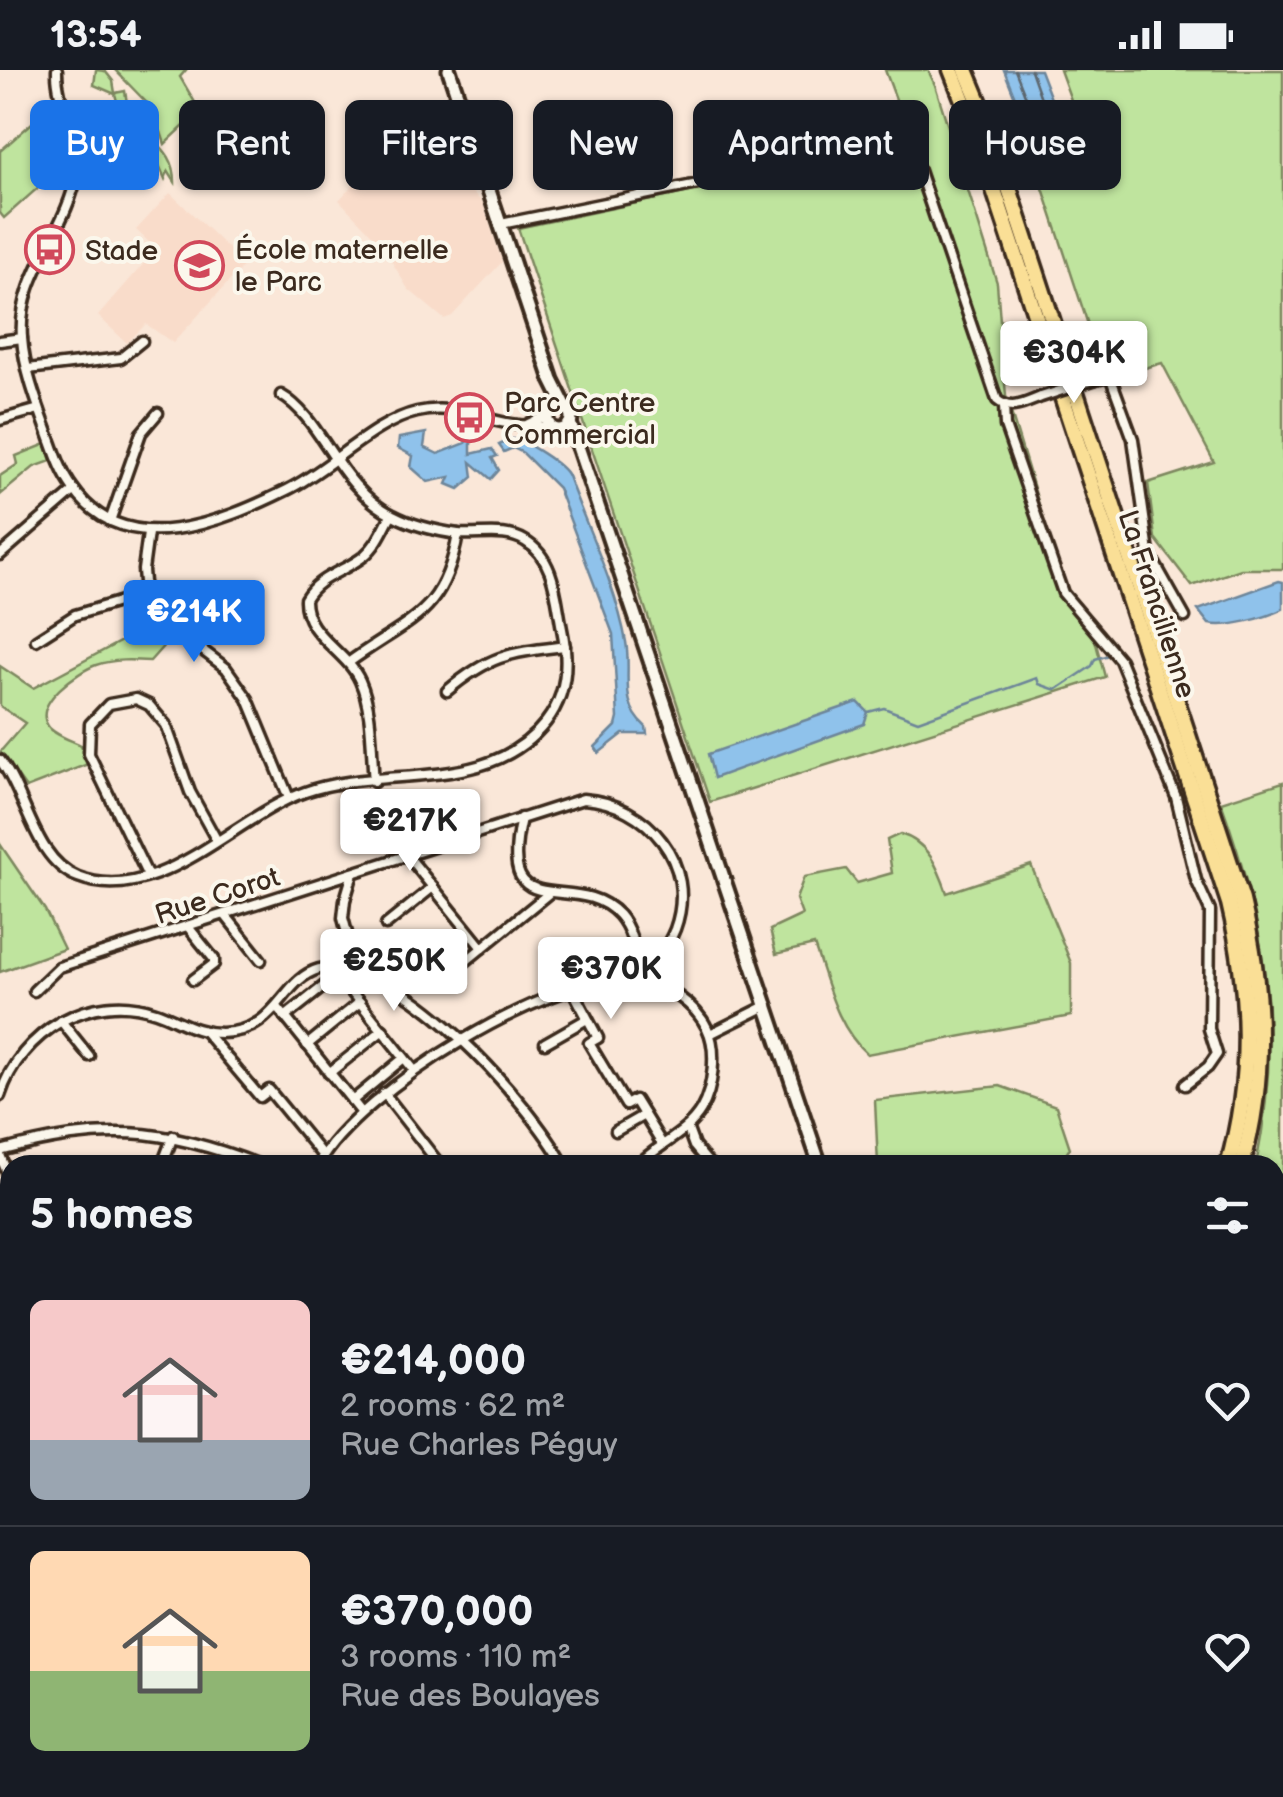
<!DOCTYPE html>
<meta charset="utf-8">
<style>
:root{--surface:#171b24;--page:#20242c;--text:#f1f3f6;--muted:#9ea1a6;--line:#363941;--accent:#1a73e8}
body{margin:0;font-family:"Balsamiq Sans",sans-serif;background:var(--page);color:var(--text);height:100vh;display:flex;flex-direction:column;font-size:38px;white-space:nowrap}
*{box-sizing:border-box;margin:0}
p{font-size:32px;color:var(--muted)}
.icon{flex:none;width:55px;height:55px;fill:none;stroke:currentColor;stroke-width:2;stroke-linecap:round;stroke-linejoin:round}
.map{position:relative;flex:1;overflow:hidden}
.side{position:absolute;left:0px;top:1085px;width:1285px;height:642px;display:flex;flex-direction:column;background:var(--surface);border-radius:30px 30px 0 0;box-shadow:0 2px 8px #0004}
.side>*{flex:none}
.guide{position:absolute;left:30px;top:30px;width:1225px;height:90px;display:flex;gap:20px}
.price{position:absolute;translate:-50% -85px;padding:0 22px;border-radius:10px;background:#fff;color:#222;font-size:32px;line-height:65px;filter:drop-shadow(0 2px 5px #0008)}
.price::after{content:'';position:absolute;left:50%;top:60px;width:30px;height:22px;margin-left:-15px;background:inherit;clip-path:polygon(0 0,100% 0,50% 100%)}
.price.active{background:var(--accent);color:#fff}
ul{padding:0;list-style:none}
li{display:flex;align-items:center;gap:30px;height:250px;padding:0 30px}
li+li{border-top:2px solid var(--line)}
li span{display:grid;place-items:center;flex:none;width:280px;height:200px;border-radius:15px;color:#555}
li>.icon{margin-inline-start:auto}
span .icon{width:120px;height:120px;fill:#fffc;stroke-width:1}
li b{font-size:42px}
h2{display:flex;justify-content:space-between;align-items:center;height:120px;padding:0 30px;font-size:42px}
.chip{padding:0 35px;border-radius:15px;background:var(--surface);box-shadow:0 2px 8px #0004;font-size:35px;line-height:90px}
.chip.active{background:var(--accent);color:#fff}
.status{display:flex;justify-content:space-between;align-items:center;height:70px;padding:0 50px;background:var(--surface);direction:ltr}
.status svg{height:28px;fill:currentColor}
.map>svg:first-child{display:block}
</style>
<div class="status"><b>13:54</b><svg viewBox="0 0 49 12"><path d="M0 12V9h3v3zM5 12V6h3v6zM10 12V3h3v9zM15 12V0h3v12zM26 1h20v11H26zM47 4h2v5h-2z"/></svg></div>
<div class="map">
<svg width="1283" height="1727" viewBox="0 0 1283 1727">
<rect width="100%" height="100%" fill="#fae7d8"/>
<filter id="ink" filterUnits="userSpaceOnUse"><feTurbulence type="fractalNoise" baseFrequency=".01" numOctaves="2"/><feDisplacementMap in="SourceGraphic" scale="20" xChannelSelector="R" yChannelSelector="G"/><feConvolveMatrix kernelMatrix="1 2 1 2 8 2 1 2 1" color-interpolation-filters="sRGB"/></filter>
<g filter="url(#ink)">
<!-- built -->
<g fill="#f9dcca">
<polygon points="398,67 436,99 446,96 483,133 502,192 452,246 444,249 408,219 382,175 339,130"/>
<polygon points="170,123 245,194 173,273 146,254 127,273 98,246 152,184 147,178 150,173 136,160"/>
</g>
<!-- green -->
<g fill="#bfe49e" stroke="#7d875e" stroke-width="2.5">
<path d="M96,0L105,1L113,11L115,23L125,21L128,39C141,45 139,55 148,64C163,79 175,88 175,112L168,101L165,109L154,83L136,69V58L124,48L128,40L118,35L115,24L94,15Z"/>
<polygon points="115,0 186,0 180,7 200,41 165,74 161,62 143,43 146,32"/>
<polygon points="885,0 928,0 935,15 997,213 1006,326 1069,534 1095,570 1105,607 710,732 518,158 913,75"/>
<polygon points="1060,0 1283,0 1283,499 1241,499 1192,516 1155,468 1148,413 1214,392 1162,293 1125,304 1118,291 1100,291 1040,109 1093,90"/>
<polygon points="32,53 67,92 4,148 0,143 0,81"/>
<polygon points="46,374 51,391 34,397 0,425 0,406 18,394 16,386"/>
<path d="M159,551L175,563L150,591C132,590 114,589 96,595C79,601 32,633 48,656C54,665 71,670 81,675L88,694L26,718L0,682L25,653L0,636V596L33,618Z"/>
<path d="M1283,712V1637L1275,1636V1095H1256C1283,963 1266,857 1221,732Z"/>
<path d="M900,764C928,772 938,797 947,823L1031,795L1071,893V946L867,984C836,956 828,914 814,875L776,884L770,860L802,845L796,829L804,807L846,799L857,813L892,803L887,770Z"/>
<polygon points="0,774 45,840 64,879 0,902"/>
<polygon points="1000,1016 1056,1036 1070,1078 1059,1095 878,1095 875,1030"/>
<polygon points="10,1279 10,1561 0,1552 0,1289"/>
<polygon points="1275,1641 1283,1642 1283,1727 1206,1727 1207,1718 1275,1718"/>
<polygon points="987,1718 1196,1718 1195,1727 987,1727"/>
</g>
<!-- water -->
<g fill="#8fc2eb" stroke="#6d8599" stroke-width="2.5">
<polygon points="1004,0 1040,0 1066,68 1061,81 1043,84 1035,77"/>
<polygon points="471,361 471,384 492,379 497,386 492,388 499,400 491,409 471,392 473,407 459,419 447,414 450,407 428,412 411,397 413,386 398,378 399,368 426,363 424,377 438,384 466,373 466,363"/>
<path d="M512,369C523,369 564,395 568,406C587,458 616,516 626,572C632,605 618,632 646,657L647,664H623L599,683L595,677L616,656L618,648L613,564L558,418L523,383L513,378L504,382L499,375Z"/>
<path d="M1279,511L1283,512V539C1265,548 1228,558 1209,554L1198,540Z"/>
<polygon points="858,632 868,642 864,654 714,708 708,684"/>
</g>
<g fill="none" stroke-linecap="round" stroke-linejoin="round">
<!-- shore -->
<polyline stroke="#5d6770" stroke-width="2.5" points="1015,0 1043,70 1051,74 1055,68 1031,0"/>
<!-- stream -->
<g stroke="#6d8599" stroke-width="2.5">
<polyline points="601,419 693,695"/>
<polyline points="868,642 884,638 918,651 1037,608 1039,614 1056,620 1092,596 1095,589 1112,584"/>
<polyline points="1275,1513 1283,1515"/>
<polyline points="1219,1727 1220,1718"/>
</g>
<defs>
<g id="street">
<path d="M57,0C56,36 82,67 77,103C67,161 17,206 22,268C24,299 37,333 48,363C55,382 61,402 73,418C125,493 222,452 287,420C329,400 373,352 417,342C451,334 475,347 506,353C521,356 537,356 552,357"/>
<path d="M501,154L905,72L916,92L997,330C1011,342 1025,333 1041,327"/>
<polyline points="0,271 22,268"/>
<polyline points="28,299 121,288 142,271"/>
<polyline points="1096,309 1110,306 1133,369 1149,483 1185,547"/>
<polyline points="1004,336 1005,356 1063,523 1120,590 1176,727 1196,810 1210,841 1209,959 1217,984 1208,997 1185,1015"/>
<polyline points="0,350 39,339"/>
<polyline points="528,354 547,345"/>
<polyline points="110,451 141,363 158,343"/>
<polyline points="148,463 143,500 145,524 168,554 226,598 248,629 289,728"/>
<polyline points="0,485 74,421"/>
<polyline points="36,570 75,545 145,524"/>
<path d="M348,593C410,548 444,546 458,464"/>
<path d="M447,621C491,584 510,583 565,576"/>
<path d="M0,690C27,725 34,790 78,807C158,838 235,746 305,722C383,694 488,726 546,652C567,625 569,592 562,559C556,529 555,488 525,471C506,459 480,466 458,464C437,461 412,455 393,445C338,418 322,348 281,325"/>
<path d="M374,712C371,680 373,640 360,611C346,580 304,565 305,529C318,506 344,502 364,486C377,475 383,460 391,445"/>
<path d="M521,748C495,861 576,797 619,845C634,862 636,888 641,910"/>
<polyline points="407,785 482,878"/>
<polyline points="353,803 345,830 343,848 348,867 338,905 414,1000"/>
<polyline points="148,806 89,684 90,654 109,634 136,629 149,635 166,655 190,722 217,771"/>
<polyline points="226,846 261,890"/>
<polyline points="386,855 433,817"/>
<polyline points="189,858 214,889 214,894 193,910"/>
<polyline points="455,900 548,824"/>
<path d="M34,921L59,897L583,729C647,733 699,794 675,859C667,879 654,894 641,910"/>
<polyline points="573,921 598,968 589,973 626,1035 635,1030 662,1074"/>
<polyline points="278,938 362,1043"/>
<polyline points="285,947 338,905"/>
<polyline points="61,951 89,986"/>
<polyline points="206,963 260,1027 269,1020 323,1086"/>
<polyline points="710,964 768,935"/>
<polyline points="545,973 587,949"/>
<polyline points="307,975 360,932"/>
<polyline points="329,1003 383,960"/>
<polyline points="384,1023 440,1095"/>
<path d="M0,1026C20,962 91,919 156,942C179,950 195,963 221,963C279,962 280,910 319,899C397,879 531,1034 564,1095"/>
<polyline points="352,1031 404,988"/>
<polyline points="687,1057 694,1076 710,1095"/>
<polyline points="616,1061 644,1045"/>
<path d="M0,1081C102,1054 161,1056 260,1095"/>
<polyline points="0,1085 10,1110"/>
<polyline points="162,1095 173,1066"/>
<path d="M318,1095C357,1022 557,897 641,910C666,914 696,935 707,958C718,980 713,1019 701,1040C687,1064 657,1075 638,1095"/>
</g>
<g id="secondary">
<polyline points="449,0 552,310 566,338"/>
<circle cx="559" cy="348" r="12"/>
<polyline points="570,353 820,1095"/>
<polyline points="842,1718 842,1727"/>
</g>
<g id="highway">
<path d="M951,0L972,53L1229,833C1250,922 1253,1007 1228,1095"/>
<path d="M966,0L986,48L1242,830C1263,919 1267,1007 1242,1095"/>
<polyline points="943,1718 944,1727"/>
<polyline points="957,1718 958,1727"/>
</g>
</defs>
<!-- street casing -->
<use href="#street" stroke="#3b2a1e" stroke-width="15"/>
<!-- secondary casing -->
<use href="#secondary" stroke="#3b2a1e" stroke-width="19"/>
<!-- highway casing -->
<use href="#highway" stroke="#3b2a1e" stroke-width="21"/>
<!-- street -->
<use href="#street" stroke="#fbf7ec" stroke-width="8"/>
<!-- secondary -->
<use href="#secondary" stroke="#fbf7ec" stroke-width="11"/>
<!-- highway -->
<use href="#highway" stroke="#fadf96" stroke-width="14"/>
<defs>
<polyline id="street-bridge" points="1041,327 1096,309"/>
</defs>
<!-- street-bridge casing -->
<use href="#street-bridge" stroke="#3b2a1e" stroke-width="15" stroke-linecap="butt"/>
<!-- street-bridge -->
<use href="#street-bridge" stroke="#fbf7ec" stroke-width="8"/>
</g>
</g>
<!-- icons -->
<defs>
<symbol id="bus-ring" viewBox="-11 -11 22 22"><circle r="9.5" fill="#fbf7ec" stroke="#d1495b" stroke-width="1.5"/><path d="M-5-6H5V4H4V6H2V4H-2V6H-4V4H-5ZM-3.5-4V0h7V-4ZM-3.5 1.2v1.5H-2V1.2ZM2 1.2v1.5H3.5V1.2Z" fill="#d1495b"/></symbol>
<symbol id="school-ring" viewBox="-11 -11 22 22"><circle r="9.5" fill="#fbf7ec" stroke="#d1495b" stroke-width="1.5"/><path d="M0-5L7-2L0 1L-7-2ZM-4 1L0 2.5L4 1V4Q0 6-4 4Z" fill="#d1495b"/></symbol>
</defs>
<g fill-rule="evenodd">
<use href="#bus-ring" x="22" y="152" width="55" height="55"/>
<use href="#school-ring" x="172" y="168" width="55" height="55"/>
<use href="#bus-ring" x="442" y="320" width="55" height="55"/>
</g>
<g text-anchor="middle" stroke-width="8" stroke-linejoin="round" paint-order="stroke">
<!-- poi labels -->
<g font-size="28" fill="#3b2a1e" stroke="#fbf7ec" text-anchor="start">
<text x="235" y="189">École maternelle<tspan x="235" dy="32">le Parc</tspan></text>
<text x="85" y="190">Stade</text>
<text x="504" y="342">Parc Centre<tspan x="504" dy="32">Commercial</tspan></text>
</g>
<!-- street labels -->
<g font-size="28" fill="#3b2a1e" stroke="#fbf7ec">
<text transform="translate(1158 534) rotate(72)" y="10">La Francilienne</text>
<text transform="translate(217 825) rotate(-18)" y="10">Rue Corot</text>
</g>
</g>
</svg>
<b class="price" style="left:1074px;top:336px">€304K</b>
<b class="price active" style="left:194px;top:595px">€214K</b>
<b class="price" style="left:410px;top:804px">€217K</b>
<b class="price" style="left:394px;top:944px">€250K</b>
<b class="price" style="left:611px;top:952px">€370K</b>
<div class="guide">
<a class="chip active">Buy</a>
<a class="chip">Rent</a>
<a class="chip">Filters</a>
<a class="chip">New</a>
<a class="chip">Apartment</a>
<a class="chip">House</a>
</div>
<section class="side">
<h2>5 homes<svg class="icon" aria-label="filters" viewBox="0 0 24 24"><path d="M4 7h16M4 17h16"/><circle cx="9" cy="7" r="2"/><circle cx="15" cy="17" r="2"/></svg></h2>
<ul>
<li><span style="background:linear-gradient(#f6c9c9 70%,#9aa5b1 0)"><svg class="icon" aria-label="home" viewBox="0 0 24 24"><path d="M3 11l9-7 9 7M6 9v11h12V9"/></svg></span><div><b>€214,000</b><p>2 rooms · 62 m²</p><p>Rue Charles Péguy</p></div><svg class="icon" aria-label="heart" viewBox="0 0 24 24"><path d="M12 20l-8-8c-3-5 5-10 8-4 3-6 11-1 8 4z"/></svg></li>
<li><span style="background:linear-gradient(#ffd9b3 60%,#8fb573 0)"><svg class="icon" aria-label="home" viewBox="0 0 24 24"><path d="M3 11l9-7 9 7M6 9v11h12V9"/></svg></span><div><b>€370,000</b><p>3 rooms · 110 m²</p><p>Rue des Boulayes</p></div><svg class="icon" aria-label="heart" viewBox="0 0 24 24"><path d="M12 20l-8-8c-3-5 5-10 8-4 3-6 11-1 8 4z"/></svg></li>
</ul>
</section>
</div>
